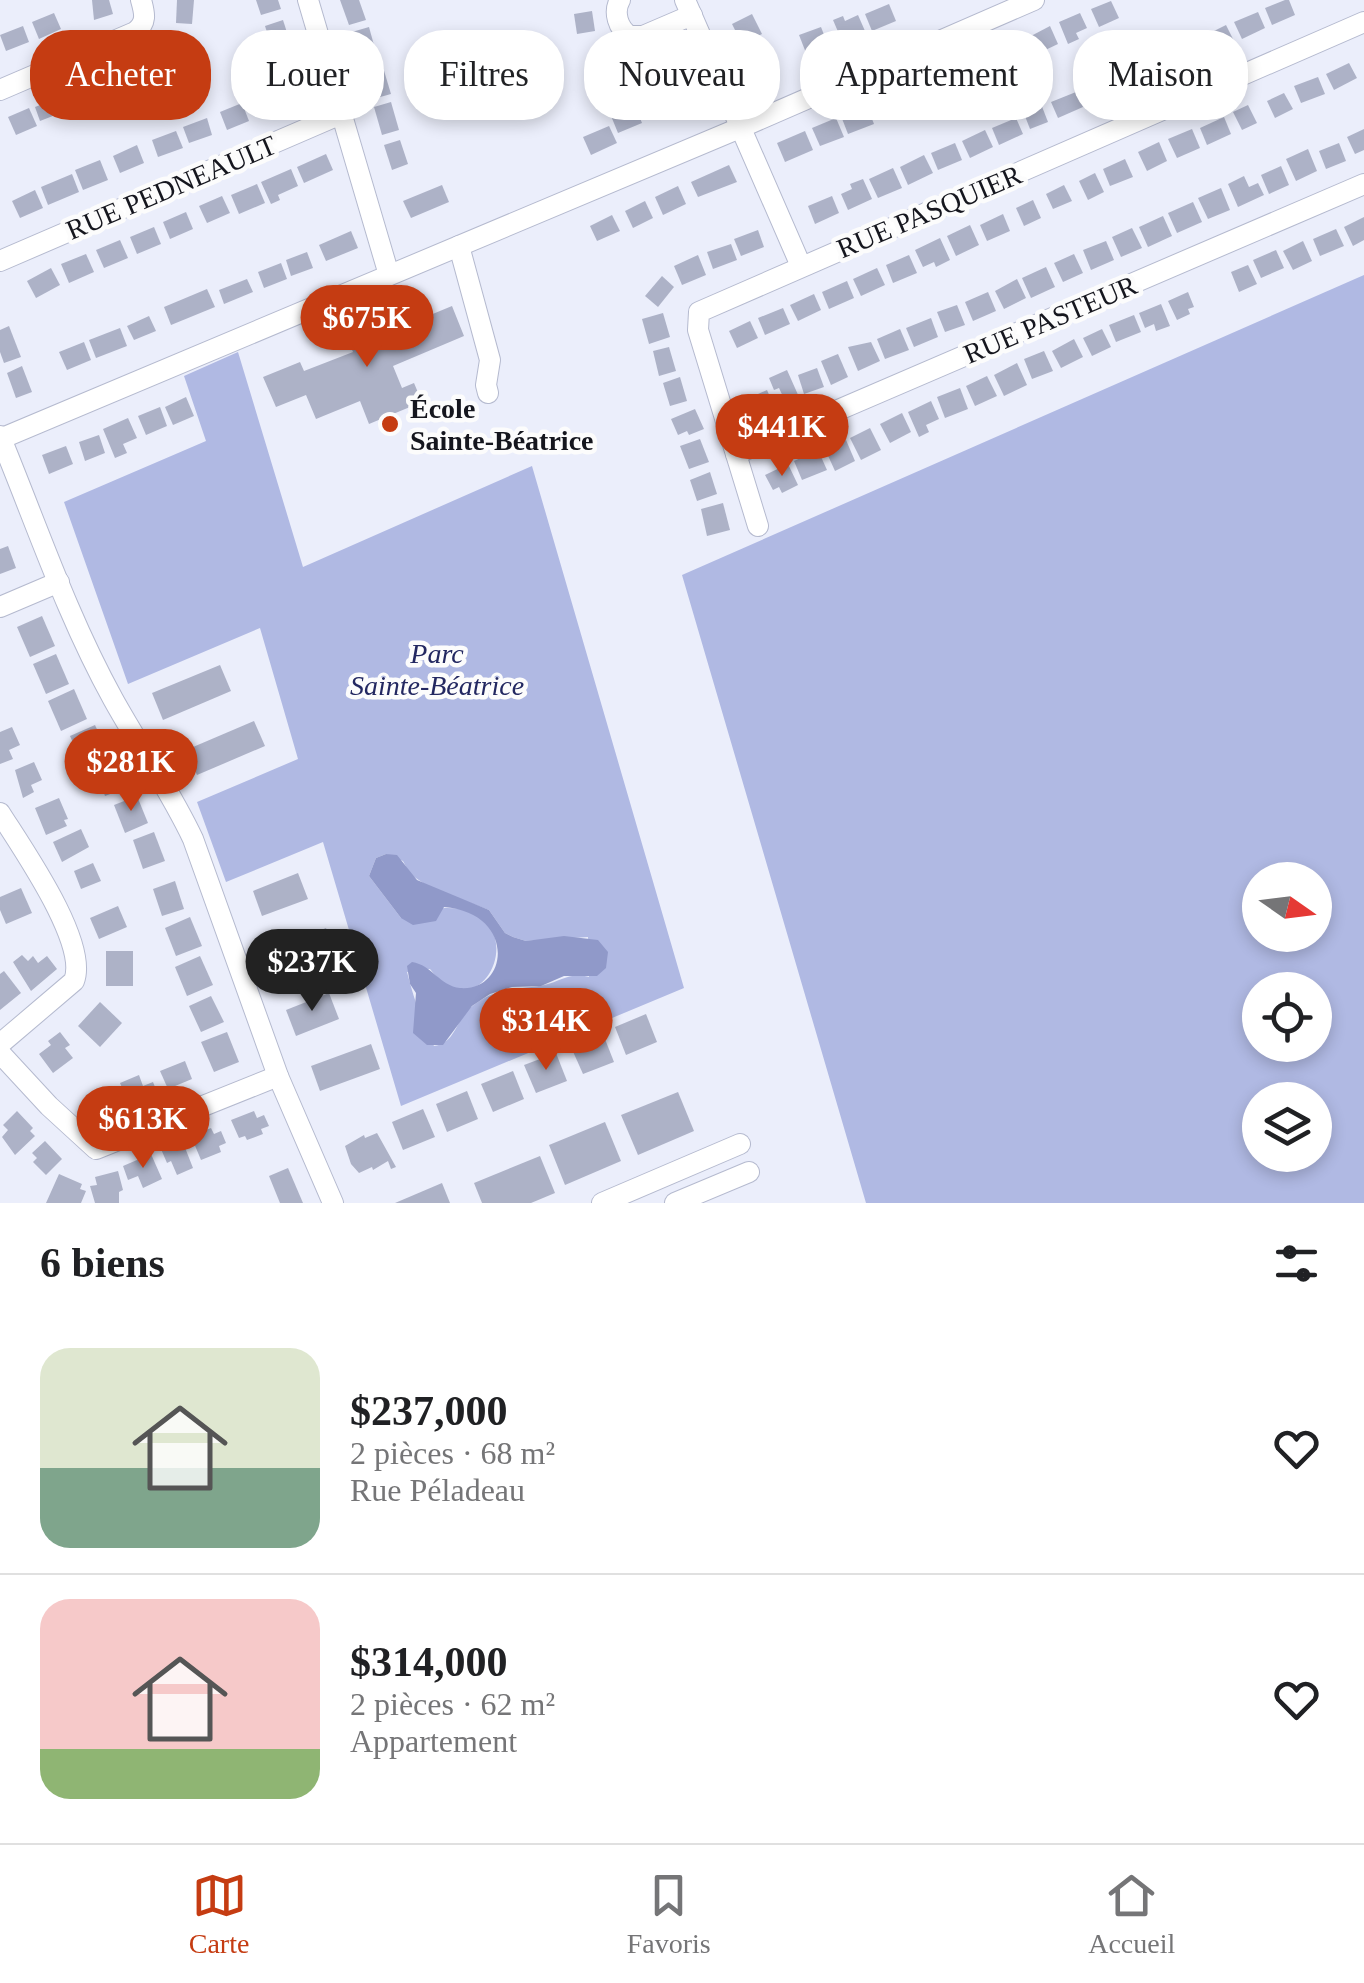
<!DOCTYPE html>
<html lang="fr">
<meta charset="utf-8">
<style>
:root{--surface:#fff;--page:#f2f2f2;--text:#202124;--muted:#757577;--line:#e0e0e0;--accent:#c53c12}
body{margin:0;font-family:"Times New Roman",serif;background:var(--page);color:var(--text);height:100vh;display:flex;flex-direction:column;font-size:38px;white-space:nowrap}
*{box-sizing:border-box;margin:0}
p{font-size:32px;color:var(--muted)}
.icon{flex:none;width:55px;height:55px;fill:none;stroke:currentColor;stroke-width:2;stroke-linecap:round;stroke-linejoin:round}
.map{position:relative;height:1203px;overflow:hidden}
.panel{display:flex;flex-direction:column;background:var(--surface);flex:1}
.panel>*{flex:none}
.top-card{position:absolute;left:30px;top:30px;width:1305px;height:90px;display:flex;gap:20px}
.needle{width:65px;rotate:104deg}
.controls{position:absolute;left:1242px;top:862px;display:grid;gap:20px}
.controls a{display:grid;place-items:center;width:90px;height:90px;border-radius:50%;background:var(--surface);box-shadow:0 5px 15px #0003;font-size:50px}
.price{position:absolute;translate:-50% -85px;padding:0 22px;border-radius:35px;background:var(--accent);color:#fff;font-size:32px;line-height:65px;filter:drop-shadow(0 2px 5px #0008)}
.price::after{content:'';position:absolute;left:50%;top:60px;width:30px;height:22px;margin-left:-15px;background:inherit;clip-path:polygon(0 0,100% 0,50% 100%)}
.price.active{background:#222;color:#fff}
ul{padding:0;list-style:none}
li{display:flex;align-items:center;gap:30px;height:250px;padding:0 40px}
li+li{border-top:2px solid var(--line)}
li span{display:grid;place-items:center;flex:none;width:280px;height:200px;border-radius:30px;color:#555}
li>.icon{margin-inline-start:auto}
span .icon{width:120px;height:120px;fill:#fffc;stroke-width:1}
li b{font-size:42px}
h2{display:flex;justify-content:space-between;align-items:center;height:120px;padding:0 40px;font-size:42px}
.tag{padding:0 35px;border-radius:40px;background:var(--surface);box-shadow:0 5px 15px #0003;font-size:35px;line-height:90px}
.tag.active{background:var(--accent);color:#fff}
.tab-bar{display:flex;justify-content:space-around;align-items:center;height:140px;border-top:2px solid var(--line);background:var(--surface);font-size:28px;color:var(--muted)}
.tab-bar a{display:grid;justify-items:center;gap:5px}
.tab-bar .active{color:var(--accent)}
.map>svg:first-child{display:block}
</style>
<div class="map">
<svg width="1364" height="1203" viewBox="0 0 1364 1203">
<rect width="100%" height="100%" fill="#ebeefb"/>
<!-- green -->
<g fill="#b0b9e3" fill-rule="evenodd">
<path d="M1364,275V1203H866L682,575ZM1260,880H1315V935H1260ZM1260,990H1315V1045H1260ZM1260,1100H1315V1155H1260Z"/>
<path d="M238,352L303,567L532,466L684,988L401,1106L323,842L226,882L197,802L298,759L260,628L128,684L64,502L206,441L184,376ZM386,854L403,861L410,874L429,887L489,910L505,933L513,937L526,941L588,937L589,977C569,972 562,981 544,985C513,991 496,986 470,1008C456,1020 455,1044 434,1046C421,1020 414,999 407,972L430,969C485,1040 539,907 446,908C432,908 415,914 401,918L369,876L376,858Z"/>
</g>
<!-- water -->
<path fill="#9099c9" d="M386,854L397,855L417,880L489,910L505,933L513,937L526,941L564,936L598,940L608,952L606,968L597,976H564L541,986L512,987L490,994L472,1006L443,1045H427L413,1033L416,993L410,984L407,966L412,962C432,965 440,986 460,988C509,992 517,913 444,907L436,921L413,925L401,918L369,876L376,858Z"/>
<!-- building -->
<g fill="#adb2c7">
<polygon points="92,0 109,0 113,14 94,20"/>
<polygon points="177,0 194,0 192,24 176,23"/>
<polygon points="256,0 278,0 281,9 261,15"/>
<polygon points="340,0 359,0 366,20 349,25"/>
<polygon points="1285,0 1289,0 1295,15 1272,25 1265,8"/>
<polygon points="1111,1 1119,18 1099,27 1091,9"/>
<polygon points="889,4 896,21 872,31 865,14"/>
<polygon points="592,11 595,31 577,34 574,14"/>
<polygon points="1258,12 1265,28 1242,39 1234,22"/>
<polygon points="54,13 61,29 39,39 32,22"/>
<polygon points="1080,13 1087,28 1076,33 1079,39 1068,44 1059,22"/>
<polygon points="752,14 762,34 742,44 732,24"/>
<polygon points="858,15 865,31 842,41 833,20 843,16 845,21"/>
<polygon points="283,20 292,48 274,54 265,26"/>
<polygon points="1226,25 1235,43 1213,54 1204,36"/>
<polygon points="23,26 29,42 6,51 0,35"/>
<polygon points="1050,26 1058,44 1039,53 1031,36"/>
<polygon points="369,27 377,56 360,61 352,32"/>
<polygon points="821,27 830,50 808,58 799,35"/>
<polygon points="172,33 192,46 187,53 194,58 186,70 159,51"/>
<polygon points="1019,38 1027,56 1004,66 996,48"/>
<polygon points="1197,39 1203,55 1181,65 1174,49"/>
<polygon points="602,46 614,59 599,72 588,59"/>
<polygon points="765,50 775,72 759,80 749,57"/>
<polygon points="667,51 678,76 662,84 650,59"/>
<polygon points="1167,51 1174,67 1150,78 1143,62"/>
<polygon points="989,53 997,70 977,79 970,62"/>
<polygon points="152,55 161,70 138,83 130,69"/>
<polygon points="1349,63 1357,78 1334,90 1326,74"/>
<polygon points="296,64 305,93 289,98 280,69"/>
<polygon points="382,64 391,94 373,99 364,69"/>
<polygon points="1136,64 1143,81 1121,91 1113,74"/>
<polygon points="957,67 964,84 940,95 933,77"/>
<polygon points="123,71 129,86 106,96 99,81"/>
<polygon points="1108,77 1115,92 1095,101 1088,86"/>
<polygon points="1318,77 1325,94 1301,103 1294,86"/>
<polygon points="928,78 935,96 912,105 905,88"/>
<polygon points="90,83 96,98 73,108 66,92"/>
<polygon points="681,83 691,106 674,113 665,90"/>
<polygon points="897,91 905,110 882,120 874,101"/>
<polygon points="1076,92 1083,107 1058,118 1051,102"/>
<polygon points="1284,93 1293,109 1275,118 1267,101"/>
<polygon points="58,98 63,112 40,121 35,107"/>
<polygon points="391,102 399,130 382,135 374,107"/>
<polygon points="242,103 249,121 227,130 220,112"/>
<polygon points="1041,104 1048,122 1030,129 1023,111"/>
<polygon points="1248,105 1257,123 1242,130 1233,112"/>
<polygon points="620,106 622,111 635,106 642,123 618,133 609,111"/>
<polygon points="867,106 874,124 848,134 841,116"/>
<polygon points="29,108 37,126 16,135 8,117"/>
<polygon points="1224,117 1231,134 1207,145 1200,128"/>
<polygon points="207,118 212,135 189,143 183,127"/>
<polygon points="836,118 844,137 820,146 812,128"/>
<polygon points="1016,118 1023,134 999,145 992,128"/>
<polygon points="609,126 617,143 591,155 583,137"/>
<polygon points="1192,129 1200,148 1177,158 1168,139"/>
<polygon points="1364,129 1364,150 1355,154 1347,137"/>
<polygon points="985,130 993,147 970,158 962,141"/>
<polygon points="176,131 183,148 158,157 152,140"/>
<polygon points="805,131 813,150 785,162 777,143"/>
<polygon points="400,140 408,164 392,170 384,145"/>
<polygon points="1159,142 1167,161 1147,171 1138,152"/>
<polygon points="955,143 962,160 938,170 931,153"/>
<polygon points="1339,143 1346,161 1326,169 1319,151"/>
<polygon points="137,145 144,163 120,173 113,156"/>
<polygon points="1308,149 1317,171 1296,181 1286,159"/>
<polygon points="326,154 333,170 304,183 297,167"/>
<polygon points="924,155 933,173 908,185 900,167"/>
<polygon points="1125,159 1133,177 1110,186 1103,169"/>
<polygon points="100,160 108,180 83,190 75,170"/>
<polygon points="729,165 737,182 698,197 691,182"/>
<polygon points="1281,166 1289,185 1269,194 1261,175"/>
<polygon points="893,168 902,188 878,198 869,179"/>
<polygon points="291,169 298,186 278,195 280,200 271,204 261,182"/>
<polygon points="1095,173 1104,192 1088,200 1079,181"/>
<polygon points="72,174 79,192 48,205 41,187"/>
<polygon points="1244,176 1249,187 1258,183 1264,195 1238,207 1228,184"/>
<polygon points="863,179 872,199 848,210 841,194 852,189 850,184"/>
<polygon points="257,184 265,203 239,214 231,195"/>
<polygon points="442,185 449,202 411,218 403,201"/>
<polygon points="1064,185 1072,201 1053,209 1046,194"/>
<polygon points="678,186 686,204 663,215 655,197"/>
<polygon points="1221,188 1230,210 1208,219 1198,198"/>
<polygon points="35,190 43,208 20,218 12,201"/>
<polygon points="222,196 230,213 207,223 199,206"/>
<polygon points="832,196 839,213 815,224 808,206"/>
<polygon points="1033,200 1041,218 1024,226 1016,208"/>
<polygon points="645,201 653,218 633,228 625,211"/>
<polygon points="1193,202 1202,222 1177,233 1168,213"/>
<polygon points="186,212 193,229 170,239 163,222"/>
<polygon points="1003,214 1010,231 987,241 980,225"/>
<polygon points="612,215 620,231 597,241 590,226"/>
<polygon points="1163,216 1172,236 1148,247 1139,227"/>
<polygon points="1364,217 1364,240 1353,246 1344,227"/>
<polygon points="970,225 979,245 956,256 947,236"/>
<polygon points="154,227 161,244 137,254 130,237"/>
<polygon points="1132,228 1142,248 1121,257 1112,237"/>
<polygon points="1336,229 1344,246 1320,256 1313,239"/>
<polygon points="758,230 764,247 741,256 734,239"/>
<polygon points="351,231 358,248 326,261 319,245"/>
<polygon points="940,238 950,260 936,267 934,262 923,267 915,250"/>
<polygon points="120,240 128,258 104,268 96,250"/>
<polygon points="1106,241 1114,260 1091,270 1083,250"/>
<polygon points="1303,241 1312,261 1293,270 1283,251"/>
<polygon points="731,244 737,260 713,269 707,252"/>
<polygon points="1276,250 1284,268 1261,278 1253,260"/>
<polygon points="307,252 313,268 291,276 286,260"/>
<polygon points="86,254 94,272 69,283 61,264"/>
<polygon points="1074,254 1083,273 1063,282 1054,263"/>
<polygon points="698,255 706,275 682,285 674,266"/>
<polygon points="909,255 917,273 893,283 886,265"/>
<polygon points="281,263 287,279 264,288 258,272"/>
<polygon points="1248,265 1257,284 1239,292 1231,272"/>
<polygon points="1046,267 1055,287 1031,298 1022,278"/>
<polygon points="51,268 60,285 36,298 27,281"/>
<polygon points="877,268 885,285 861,296 853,279"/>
<polygon points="662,276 674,287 658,307 645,296"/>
<polygon points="247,279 253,292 224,304 219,290"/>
<polygon points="1017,279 1026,298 1004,309 995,291"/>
<polygon points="847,281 854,298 829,309 822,292"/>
<polygon points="207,289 215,307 171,325 164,307"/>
<polygon points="988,292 996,311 973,321 965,302"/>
<polygon points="1188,292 1194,307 1188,309 1190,314 1177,320 1168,301"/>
<polygon points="814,294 821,310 798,321 790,305"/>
<polygon points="1161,304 1170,326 1156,331 1154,324 1145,328 1139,313"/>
<polygon points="957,305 965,325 945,332 937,312"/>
<polygon points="452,306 464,336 393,366 402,388 414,383 422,402 369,424 360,401 316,419 306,395 276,407 263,377 300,362 304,371 353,352 347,338 373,327 377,337"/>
<polygon points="783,308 790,324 765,335 758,318"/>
<polygon points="663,313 670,337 649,344 642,319"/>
<polygon points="1134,315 1141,332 1116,342 1109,325"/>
<polygon points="149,316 156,331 134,340 127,326"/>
<polygon points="931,318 938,337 914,347 906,328"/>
<polygon points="750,321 758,338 737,348 729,331"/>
<polygon points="9,326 21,357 4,363 0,352 0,330"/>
<polygon points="120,328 127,346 96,358 89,340"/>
<polygon points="900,329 909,350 885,359 877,339"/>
<polygon points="1102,329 1111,347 1092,356 1083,338"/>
<polygon points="1074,339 1083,357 1061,368 1052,351"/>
<polygon points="84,342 91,360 67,370 59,352"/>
<polygon points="871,342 880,361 858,371 848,347"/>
<polygon points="669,347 676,371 659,376 653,351"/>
<polygon points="1044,351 1053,371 1032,379 1024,359"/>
<polygon points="838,354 848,377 831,385 821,361"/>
<polygon points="1017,363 1027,385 1004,396 994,375"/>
<polygon points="22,366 32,392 16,398 7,373"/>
<polygon points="817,368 824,387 804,394 798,375"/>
<polygon points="787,370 799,397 786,403 779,388 774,390 769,378"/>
<polygon points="987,376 997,396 975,406 966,386"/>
<polygon points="680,377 687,401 670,406 663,383"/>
<polygon points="960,388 968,409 945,418 937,397"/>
<polygon points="767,390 774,406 755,415 747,399"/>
<polygon points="186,397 194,416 173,425 165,407"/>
<polygon points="931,401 939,419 926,425 929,432 919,437 908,412"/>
<polygon points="160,407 167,426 146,435 138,416"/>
<polygon points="695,409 704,429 689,435 687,431 678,435 671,419"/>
<polygon points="902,413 911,432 890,443 880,424"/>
<polygon points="128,418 137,438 123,444 127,453 115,458 103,429"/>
<polygon points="870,428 881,450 861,460 850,438"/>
<polygon points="99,435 105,453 85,461 79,442"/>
<polygon points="700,439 709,462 689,469 680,446"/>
<polygon points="846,440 855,461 835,471 825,449"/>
<polygon points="66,446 73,464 49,474 42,455"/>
<polygon points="818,450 827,470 802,480 794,461"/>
<polygon points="788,464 798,485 782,493 779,487 773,490 765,475"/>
<polygon points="710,472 717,494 697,501 690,480"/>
<polygon points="723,503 730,530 707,536 701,509"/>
<polygon points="8,546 16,568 0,574 0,549"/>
<polygon points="42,616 55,646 30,657 17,627"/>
<polygon points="56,654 69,684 46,694 33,664"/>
<polygon points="220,665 231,691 163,720 152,693"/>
<polygon points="74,689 87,719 61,731 48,701"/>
<polygon points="254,721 265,746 197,775 186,750"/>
<polygon points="95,725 108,754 83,765 70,736"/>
<polygon points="12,727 20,745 9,750 13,759 0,764 0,732"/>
<polygon points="34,762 42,780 31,785 34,792 23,798 15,770"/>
<polygon points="117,762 126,788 105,796 96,770"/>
<polygon points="137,796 148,823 125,833 114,805"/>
<polygon points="59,798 68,819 64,820 67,826 46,835 35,808"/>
<polygon points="81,829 89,847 62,862 53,842"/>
<polygon points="154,832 165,861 143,869 133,840"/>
<polygon points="93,863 101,881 81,889 74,871"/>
<polygon points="298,873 308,899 262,916 253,891"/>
<polygon points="175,881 184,909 162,916 153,889"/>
<polygon points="21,888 32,913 6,924 0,910 0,897"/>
<polygon points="118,906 127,927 99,939 90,918"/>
<polygon points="190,917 202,946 176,956 165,928"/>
<polygon points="326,928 336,952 276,976 266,952"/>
<rect x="106" y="951" width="27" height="35"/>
<polygon points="22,955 28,961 33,956 38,963 47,956 57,969 31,991 13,962"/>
<polygon points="200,956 213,985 187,996 175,967"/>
<polygon points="4,971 21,993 0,1010 0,974"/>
<polygon points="329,993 339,1019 296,1036 286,1010"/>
<polygon points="211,996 224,1022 201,1032 189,1006"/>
<polygon points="100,1002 122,1023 100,1047 78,1026"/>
<polygon points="646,1014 657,1042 626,1055 615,1027"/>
<polygon points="60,1032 70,1045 65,1048 73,1058 53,1073 39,1054 51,1045 48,1041"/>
<polygon points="227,1032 239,1062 214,1072 201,1042"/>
<polygon points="603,1034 614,1062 583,1074 571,1047"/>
<polygon points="371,1044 380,1069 320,1091 311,1066"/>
<polygon points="556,1053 567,1081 536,1093 524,1065"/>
<polygon points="185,1061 192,1079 168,1089 160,1071"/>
<polygon points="513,1071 524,1099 493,1112 481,1084"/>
<polygon points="139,1075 143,1086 153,1082 157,1092 129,1104 120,1083"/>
<polygon points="98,1089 102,1097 114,1092 122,1111 96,1121 86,1095"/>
<polygon points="467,1091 478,1119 447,1132 436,1104"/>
<polygon points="678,1092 694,1131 638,1155 621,1115"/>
<polygon points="423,1109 435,1137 403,1150 392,1122"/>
<polygon points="17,1111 33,1128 30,1131 35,1136 15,1155 2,1137 8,1130 3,1125"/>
<polygon points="254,1111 257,1118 264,1115 269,1126 261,1129 263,1134 247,1140 245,1136 239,1138 231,1120"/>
<polygon points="605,1122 621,1161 565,1185 549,1145"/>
<polygon points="211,1128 214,1134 221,1131 226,1143 219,1146 221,1152 201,1160 191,1136"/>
<polygon points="377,1133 396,1167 391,1169 388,1161 373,1170 372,1167 359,1173 351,1164 345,1146 364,1135 365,1138"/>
<polygon points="182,1140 193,1168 177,1175 171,1161 167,1163 161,1149"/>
<polygon points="45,1141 62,1159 46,1175 33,1162 37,1158 32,1153"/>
<polygon points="151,1154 162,1179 143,1188 138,1176 128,1180 123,1166"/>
<polygon points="540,1156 555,1193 531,1203 482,1203 474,1183"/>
<polygon points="288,1168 303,1203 280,1203 269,1176"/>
<polygon points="118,1171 123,1190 119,1192 119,1203 95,1203 90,1186 97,1185 95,1177"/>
<polygon points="59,1174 82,1184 80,1189 86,1191 81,1203 46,1203"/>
<polygon points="442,1183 450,1203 395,1203"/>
</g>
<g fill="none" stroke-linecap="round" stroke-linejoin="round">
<defs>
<g id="minor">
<polyline points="308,0 389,275"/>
<path d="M620,0C613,12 618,29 630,36H643L692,15"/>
<polyline points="685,0 801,266"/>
<path d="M0,90L135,32C147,23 145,14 141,0"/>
<polyline points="459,246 490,360 486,385 488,393"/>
<polyline points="0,261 341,114"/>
<path d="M0,436C36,523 67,616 113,699C139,746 170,790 193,839L278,1076L333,1203"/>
<polyline points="0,439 742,127 1034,0"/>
<polyline points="736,454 1364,184"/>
<polyline points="758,526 698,330 699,312 1364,22"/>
<polyline points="0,607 59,582"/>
<path d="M0,813C22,848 89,943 74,981L0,1044"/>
<polyline points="0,1053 49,1106 96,1149 278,1076"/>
<polyline points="602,1203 740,1144"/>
<polyline points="675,1203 749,1172"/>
</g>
</defs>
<!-- minor casing -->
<use href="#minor" stroke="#b5bacf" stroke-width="22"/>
<!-- minor -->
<use href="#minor" stroke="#fff" stroke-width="20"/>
</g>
<!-- markers -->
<circle fill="#c53c12" stroke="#fcfcfc" stroke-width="4" cx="390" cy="424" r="10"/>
<g text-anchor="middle" stroke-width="9" stroke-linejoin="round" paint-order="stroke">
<!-- street labels -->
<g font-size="28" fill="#15161e" stroke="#fcfcfc">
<text transform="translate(171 187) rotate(-23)" y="10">RUE PEDNEAULT</text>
<text transform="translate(929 211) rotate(-23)" y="10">RUE PASQUIER</text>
<text transform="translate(1050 319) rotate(-23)" y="10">RUE PASTEUR</text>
</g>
<!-- poi labels -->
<g font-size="28" font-weight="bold" fill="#15161e" stroke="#fcfcfc" text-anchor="start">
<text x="410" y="418">École<tspan x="410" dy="32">Sainte-Béatrice</tspan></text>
</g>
<!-- park labels -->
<g font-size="28" font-style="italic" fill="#232861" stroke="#fcfcfc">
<text x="437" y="663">Parc<tspan x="437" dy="32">Sainte-Béatrice</tspan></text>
</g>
</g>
</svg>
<div class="controls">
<a><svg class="needle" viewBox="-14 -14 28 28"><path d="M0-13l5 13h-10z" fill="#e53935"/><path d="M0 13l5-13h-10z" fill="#757577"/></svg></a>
<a><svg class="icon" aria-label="locate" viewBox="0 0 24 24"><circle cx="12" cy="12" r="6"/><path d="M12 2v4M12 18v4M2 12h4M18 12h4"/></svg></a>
<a><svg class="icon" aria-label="layers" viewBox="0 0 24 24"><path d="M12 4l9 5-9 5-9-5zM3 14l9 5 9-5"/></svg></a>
</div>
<b class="price" style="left:367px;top:370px">$675K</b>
<b class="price" style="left:782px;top:479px">$441K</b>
<b class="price" style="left:131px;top:814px">$281K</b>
<b class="price active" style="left:312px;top:1014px">$237K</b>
<b class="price" style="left:546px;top:1073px">$314K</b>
<b class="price" style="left:143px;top:1171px">$613K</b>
<div class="top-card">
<a class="tag active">Acheter</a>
<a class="tag">Louer</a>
<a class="tag">Filtres</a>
<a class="tag">Nouveau</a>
<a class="tag">Appartement</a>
<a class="tag">Maison</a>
</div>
</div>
<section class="panel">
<h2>6 biens<svg class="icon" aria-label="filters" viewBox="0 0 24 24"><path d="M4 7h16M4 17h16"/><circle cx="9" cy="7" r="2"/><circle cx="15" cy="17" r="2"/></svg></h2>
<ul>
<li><span style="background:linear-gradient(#dfe7d0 60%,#7fa58c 0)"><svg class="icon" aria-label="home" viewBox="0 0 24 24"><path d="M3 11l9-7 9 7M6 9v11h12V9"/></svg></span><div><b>$237,000</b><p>2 pièces · 68 m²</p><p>Rue Péladeau</p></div><svg class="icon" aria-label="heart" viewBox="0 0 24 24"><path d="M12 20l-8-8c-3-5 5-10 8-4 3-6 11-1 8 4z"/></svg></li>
<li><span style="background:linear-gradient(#f6c9c9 75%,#8fb573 0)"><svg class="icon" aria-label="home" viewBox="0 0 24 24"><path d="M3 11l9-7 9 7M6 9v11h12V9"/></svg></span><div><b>$314,000</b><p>2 pièces · 62 m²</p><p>Appartement</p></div><svg class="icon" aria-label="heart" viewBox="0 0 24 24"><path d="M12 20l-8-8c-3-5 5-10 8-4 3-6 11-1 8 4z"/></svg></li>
</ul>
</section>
<nav class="tab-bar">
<a class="active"><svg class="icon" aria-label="map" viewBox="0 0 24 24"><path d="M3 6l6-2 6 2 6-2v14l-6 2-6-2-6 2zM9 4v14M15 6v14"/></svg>Carte</a>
<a><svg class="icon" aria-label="saved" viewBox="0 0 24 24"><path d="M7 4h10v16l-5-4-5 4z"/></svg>Favoris</a>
<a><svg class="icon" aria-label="home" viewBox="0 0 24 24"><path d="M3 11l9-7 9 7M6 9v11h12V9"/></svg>Accueil</a>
</nav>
